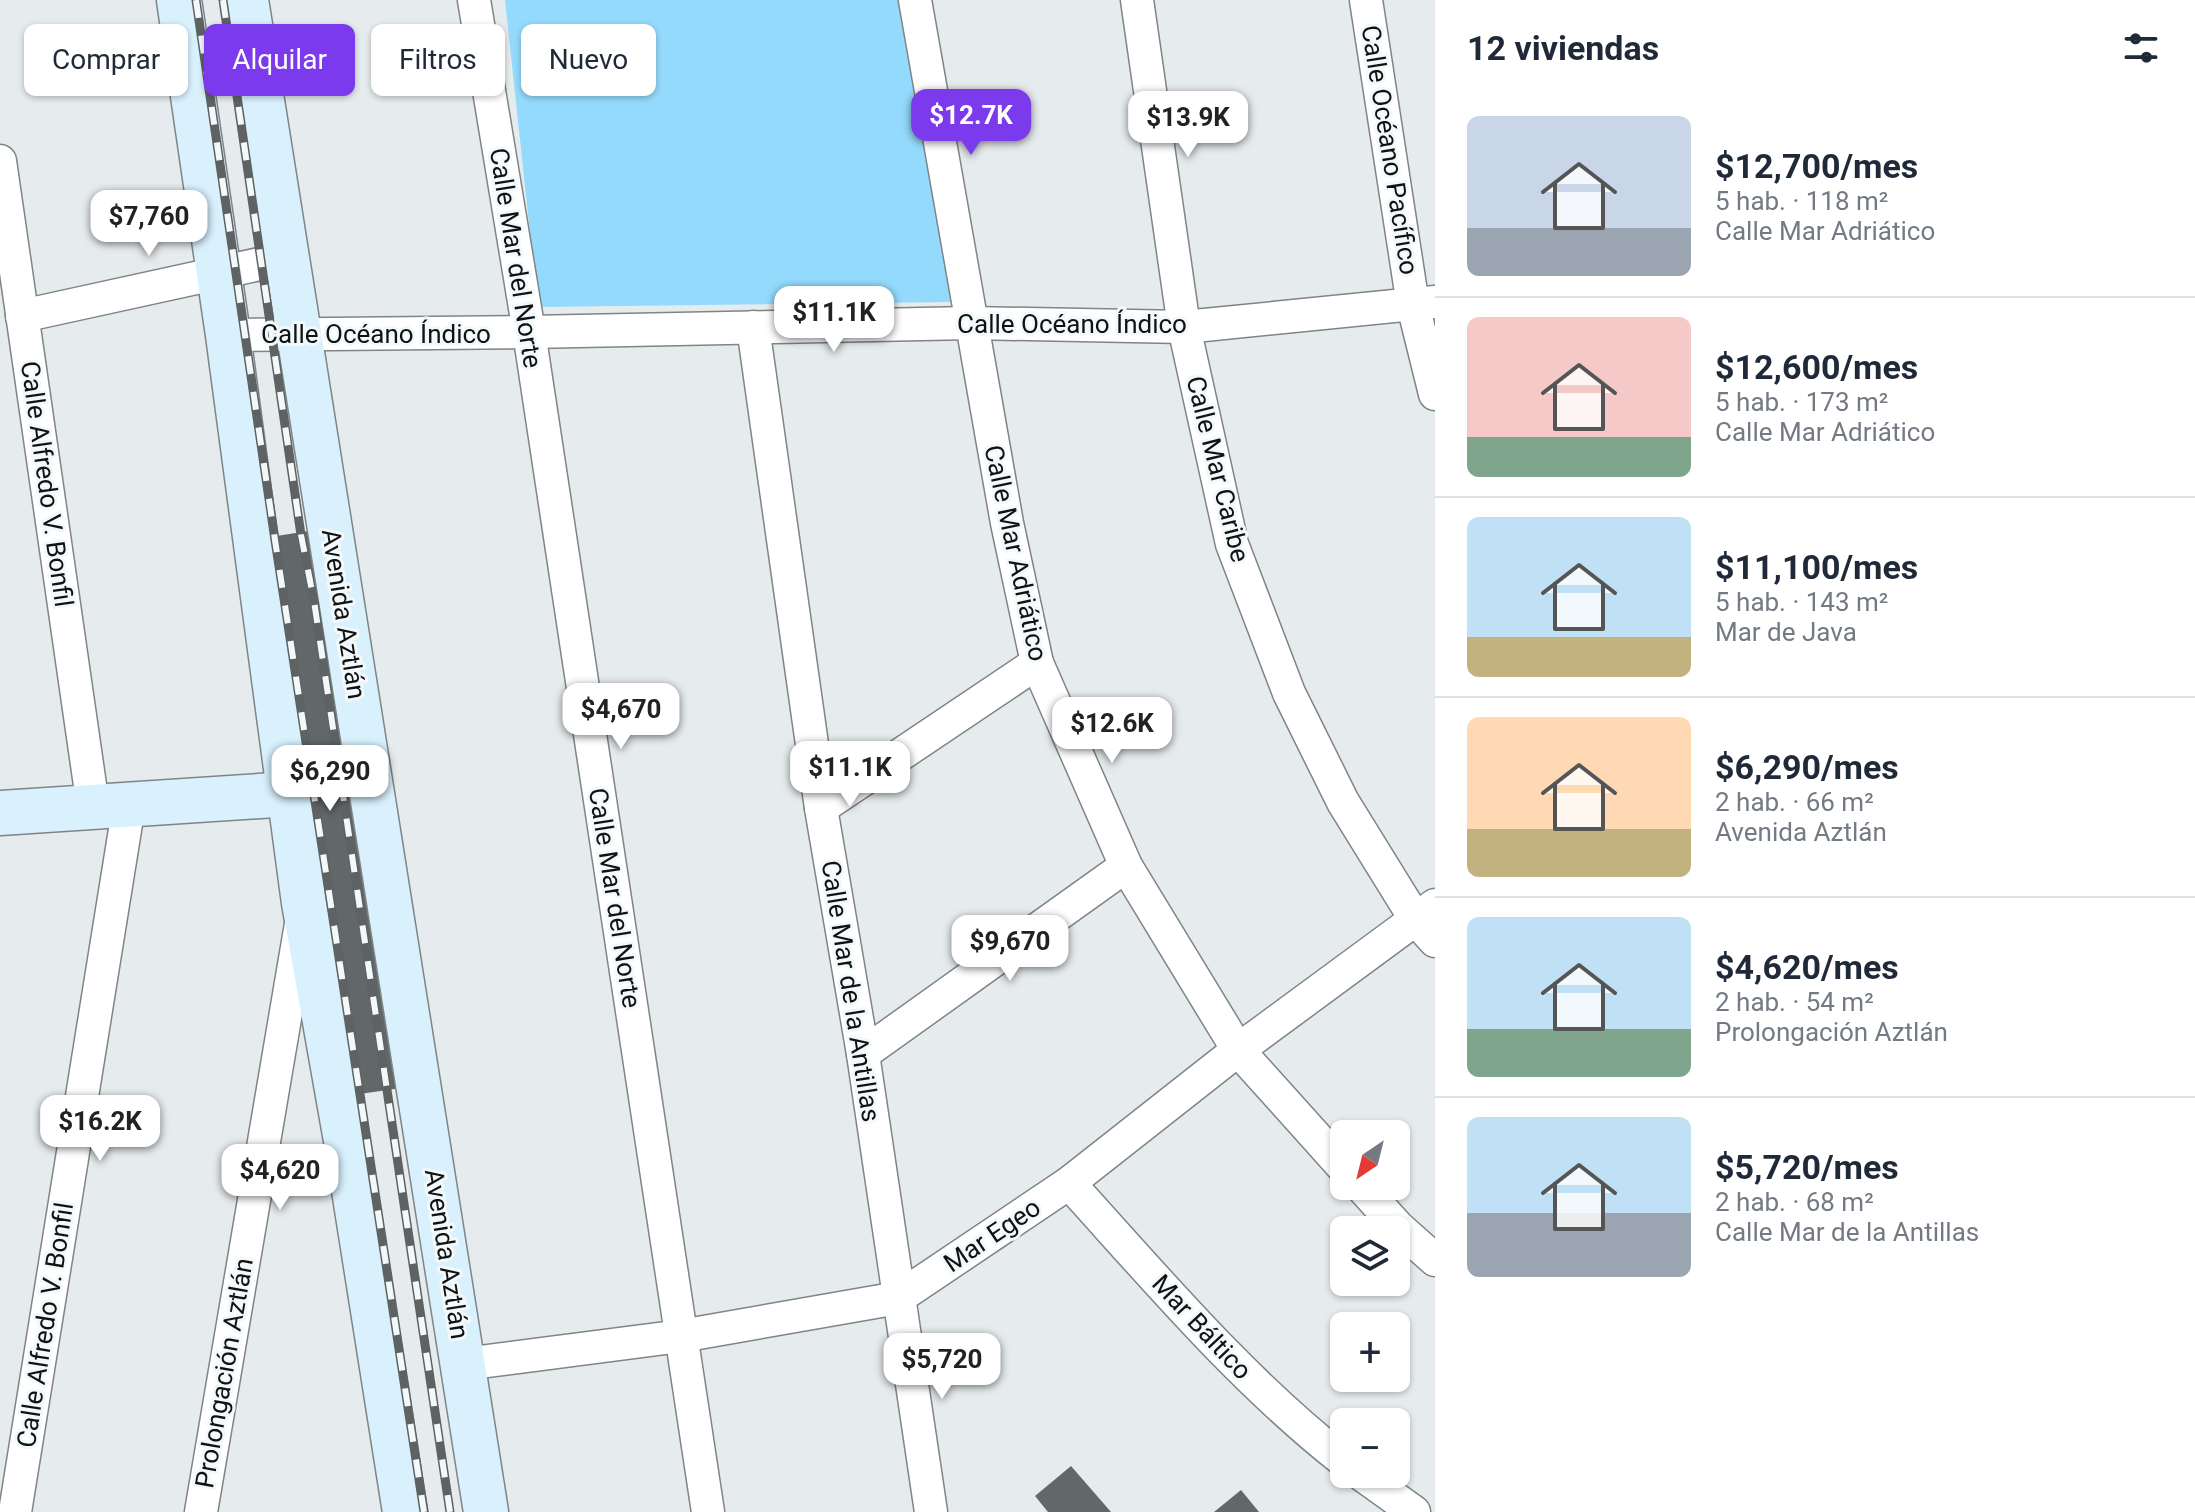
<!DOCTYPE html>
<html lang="es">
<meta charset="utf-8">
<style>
:root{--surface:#fff;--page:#f2f2f3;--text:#1f2937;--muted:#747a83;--line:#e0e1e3;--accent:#7c3aed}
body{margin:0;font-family:Roboto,sans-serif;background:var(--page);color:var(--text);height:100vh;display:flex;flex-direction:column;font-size:30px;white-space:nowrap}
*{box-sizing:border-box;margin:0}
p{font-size:26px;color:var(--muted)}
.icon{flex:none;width:44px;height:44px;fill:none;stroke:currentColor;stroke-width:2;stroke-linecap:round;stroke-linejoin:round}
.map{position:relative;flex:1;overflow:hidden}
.sheet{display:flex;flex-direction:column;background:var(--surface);width:760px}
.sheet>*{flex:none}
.banner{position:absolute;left:24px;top:24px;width:760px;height:72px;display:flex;gap:16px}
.needle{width:52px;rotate:215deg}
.buttons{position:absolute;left:1330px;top:1120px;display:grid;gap:16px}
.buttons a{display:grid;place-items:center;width:80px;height:80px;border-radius:12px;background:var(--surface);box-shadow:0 2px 6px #0004;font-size:40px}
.price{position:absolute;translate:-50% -68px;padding:0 18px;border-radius:16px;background:#fff;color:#222;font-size:26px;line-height:52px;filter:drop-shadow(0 2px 4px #0008)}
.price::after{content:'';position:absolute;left:50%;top:48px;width:24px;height:18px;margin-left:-12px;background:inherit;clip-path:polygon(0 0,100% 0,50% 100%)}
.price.active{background:var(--accent);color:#fff}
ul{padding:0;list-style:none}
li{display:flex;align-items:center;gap:24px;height:200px;padding:0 32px}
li+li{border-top:2px solid var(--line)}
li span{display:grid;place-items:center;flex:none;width:224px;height:160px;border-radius:12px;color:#555}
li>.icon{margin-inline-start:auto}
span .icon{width:96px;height:96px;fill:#fffc;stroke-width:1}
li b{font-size:34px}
h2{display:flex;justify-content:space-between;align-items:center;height:96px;padding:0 32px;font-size:34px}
.tag{padding:0 28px;border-radius:12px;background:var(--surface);box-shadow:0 2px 6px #0004;font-size:28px;line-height:72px}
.tag.active{background:var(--accent);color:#fff}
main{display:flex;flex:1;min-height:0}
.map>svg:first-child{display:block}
</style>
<main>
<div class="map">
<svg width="1435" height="1512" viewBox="0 0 1435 1512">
<rect width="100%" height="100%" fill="#e6ebee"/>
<!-- green -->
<polygon fill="#94dafc" points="505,0 905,0 952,302 538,307"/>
<!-- building -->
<g fill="#626769">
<polygon points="328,528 415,1086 332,1098 245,541"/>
<polygon points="1071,1466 1111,1512 1048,1512 1035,1496"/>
<polygon points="1241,1490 1259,1512 1214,1512"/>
</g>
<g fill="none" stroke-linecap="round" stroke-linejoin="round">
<defs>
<g id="street">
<polyline points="474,0 529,332 708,1512"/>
<polyline points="915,0 1007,523 1037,663 1126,866 1238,1050 1344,1168"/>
<polyline points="1137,0 1184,327 1232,544 1289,693 1343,802 1416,920 1435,941"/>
<polyline points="1366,0 1413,305 1435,394"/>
<polyline points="0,161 93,806"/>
<polyline points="22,316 287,258"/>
<polyline points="753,327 821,808 863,1054 931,1512"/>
<polyline points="228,335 529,332 971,323 1184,327 1435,302"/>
<polyline points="821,808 1037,663"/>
<polyline points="863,1054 1126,866"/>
<path d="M1069,1183C1157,1280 1241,1380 1344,1461"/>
<polyline points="1361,1186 1398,1227 1435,1260"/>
<polyline points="464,1364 681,1336 898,1298 1069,1183 1238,1050 1435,905"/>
<polyline points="1361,1474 1414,1512"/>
<polyline points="15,1512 129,805"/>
<polyline points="201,1512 301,924"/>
</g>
<g id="secondary">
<polyline points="179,0 228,335 304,903 347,1146 405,1512"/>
<polyline points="246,0 486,1512"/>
<polyline points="0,813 290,794"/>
</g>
</defs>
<!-- street casing -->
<use href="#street" stroke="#7f8486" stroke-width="35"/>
<!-- secondary casing -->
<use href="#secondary" stroke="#7f8486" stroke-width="47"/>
<!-- street -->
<use href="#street" stroke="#fff" stroke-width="32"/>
<!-- secondary -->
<use href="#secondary" stroke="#d8f1fd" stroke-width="44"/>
<defs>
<g id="rail">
<polyline points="196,0 275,540 424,1512"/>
<polyline points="223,0 301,535 314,601 450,1512"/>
</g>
</defs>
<!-- rail casing -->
<use href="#rail" stroke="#5f6263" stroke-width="9"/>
<!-- rail -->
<use href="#rail" stroke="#f3f9fb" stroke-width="6" stroke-dasharray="18" stroke-linecap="butt"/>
</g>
<g text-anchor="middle" stroke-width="6" stroke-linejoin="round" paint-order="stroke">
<!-- street labels -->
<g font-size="26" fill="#101212" stroke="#f3f9fb">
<text transform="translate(1390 150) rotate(81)" y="9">Calle Océano Pacífico</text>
<text transform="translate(516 258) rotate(81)" y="9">Calle Mar del Norte</text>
<text x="1072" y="333">Calle Océano Índico</text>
<text x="376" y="343">Calle Océano Índico</text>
<text transform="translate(1218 469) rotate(76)" y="9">Calle Mar Caribe</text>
<text transform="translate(47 484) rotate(82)" y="9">Calle Alfredo V. Bonfil</text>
<text transform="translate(1016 553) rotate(78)" y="9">Calle Mar Adriático</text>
<text transform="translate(344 614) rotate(81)" y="9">Avenida Aztlán</text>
<text transform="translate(615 898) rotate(81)" y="9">Calle Mar del Norte</text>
<text transform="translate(851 991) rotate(81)" y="9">Calle Mar de la Antillas</text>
<text transform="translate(992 1235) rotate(-34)" y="9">Mar Egeo</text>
<text transform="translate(447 1254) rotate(81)" y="9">Avenida Aztlán</text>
<text transform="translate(45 1325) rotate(-81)" y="9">Calle Alfredo V. Bonfil</text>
<text transform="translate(1202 1327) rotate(47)" y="9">Mar Báltico</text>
<text transform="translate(224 1373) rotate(-80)" y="9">Prolongación Aztlán</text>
</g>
</g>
</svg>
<div class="buttons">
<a><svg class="needle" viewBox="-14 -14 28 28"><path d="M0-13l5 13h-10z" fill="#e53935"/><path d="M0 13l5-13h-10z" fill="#747a83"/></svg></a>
<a><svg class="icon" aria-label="layers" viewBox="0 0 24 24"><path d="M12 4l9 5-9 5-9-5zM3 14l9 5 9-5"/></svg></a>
<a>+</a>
<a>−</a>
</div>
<b class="price active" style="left:971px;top:157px">$12.7K</b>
<b class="price" style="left:1188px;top:159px">$13.9K</b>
<b class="price" style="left:149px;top:258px">$7,760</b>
<b class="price" style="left:834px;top:354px">$11.1K</b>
<b class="price" style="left:621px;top:751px">$4,670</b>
<b class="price" style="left:1112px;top:765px">$12.6K</b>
<b class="price" style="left:850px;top:809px">$11.1K</b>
<b class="price" style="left:330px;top:813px">$6,290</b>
<b class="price" style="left:1010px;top:983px">$9,670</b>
<b class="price" style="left:100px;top:1163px">$16.2K</b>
<b class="price" style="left:280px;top:1212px">$4,620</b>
<b class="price" style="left:942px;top:1401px">$5,720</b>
<div class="banner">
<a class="tag">Comprar</a>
<a class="tag active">Alquilar</a>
<a class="tag">Filtros</a>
<a class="tag">Nuevo</a>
</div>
</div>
<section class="sheet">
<h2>12 viviendas<svg class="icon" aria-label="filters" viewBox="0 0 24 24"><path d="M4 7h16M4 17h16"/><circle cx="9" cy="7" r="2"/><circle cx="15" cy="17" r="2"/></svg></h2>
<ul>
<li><span style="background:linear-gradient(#c9d6e8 70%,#9aa5b1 0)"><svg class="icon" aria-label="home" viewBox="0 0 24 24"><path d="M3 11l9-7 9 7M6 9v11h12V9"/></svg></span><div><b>$12,700/mes</b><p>5 hab. · 118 m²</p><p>Calle Mar Adriático</p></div></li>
<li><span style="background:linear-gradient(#f6c9c9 75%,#7fa58c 0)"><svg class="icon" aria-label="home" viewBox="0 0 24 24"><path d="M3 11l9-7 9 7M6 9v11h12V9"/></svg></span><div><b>$12,600/mes</b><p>5 hab. · 173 m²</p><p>Calle Mar Adriático</p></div></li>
<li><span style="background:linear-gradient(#bfe0f5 75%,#c2b280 0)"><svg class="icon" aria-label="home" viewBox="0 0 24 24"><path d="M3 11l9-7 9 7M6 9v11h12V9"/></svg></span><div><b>$11,100/mes</b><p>5 hab. · 143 m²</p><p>Mar de Java</p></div></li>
<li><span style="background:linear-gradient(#ffd9b3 70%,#c2b280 0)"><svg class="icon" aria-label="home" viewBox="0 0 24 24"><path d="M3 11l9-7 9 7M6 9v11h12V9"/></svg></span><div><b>$6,290/mes</b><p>2 hab. · 66 m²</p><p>Avenida Aztlán</p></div></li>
<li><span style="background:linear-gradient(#bfe0f5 70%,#7fa58c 0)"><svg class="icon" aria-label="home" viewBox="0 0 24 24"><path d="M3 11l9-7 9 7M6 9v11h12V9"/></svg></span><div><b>$4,620/mes</b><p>2 hab. · 54 m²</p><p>Prolongación Aztlán</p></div></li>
<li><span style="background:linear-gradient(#bfe0f5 60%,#9aa5b1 0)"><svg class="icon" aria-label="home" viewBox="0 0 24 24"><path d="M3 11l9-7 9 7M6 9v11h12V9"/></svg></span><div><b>$5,720/mes</b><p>2 hab. · 68 m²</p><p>Calle Mar de la Antillas</p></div></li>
</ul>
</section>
</main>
